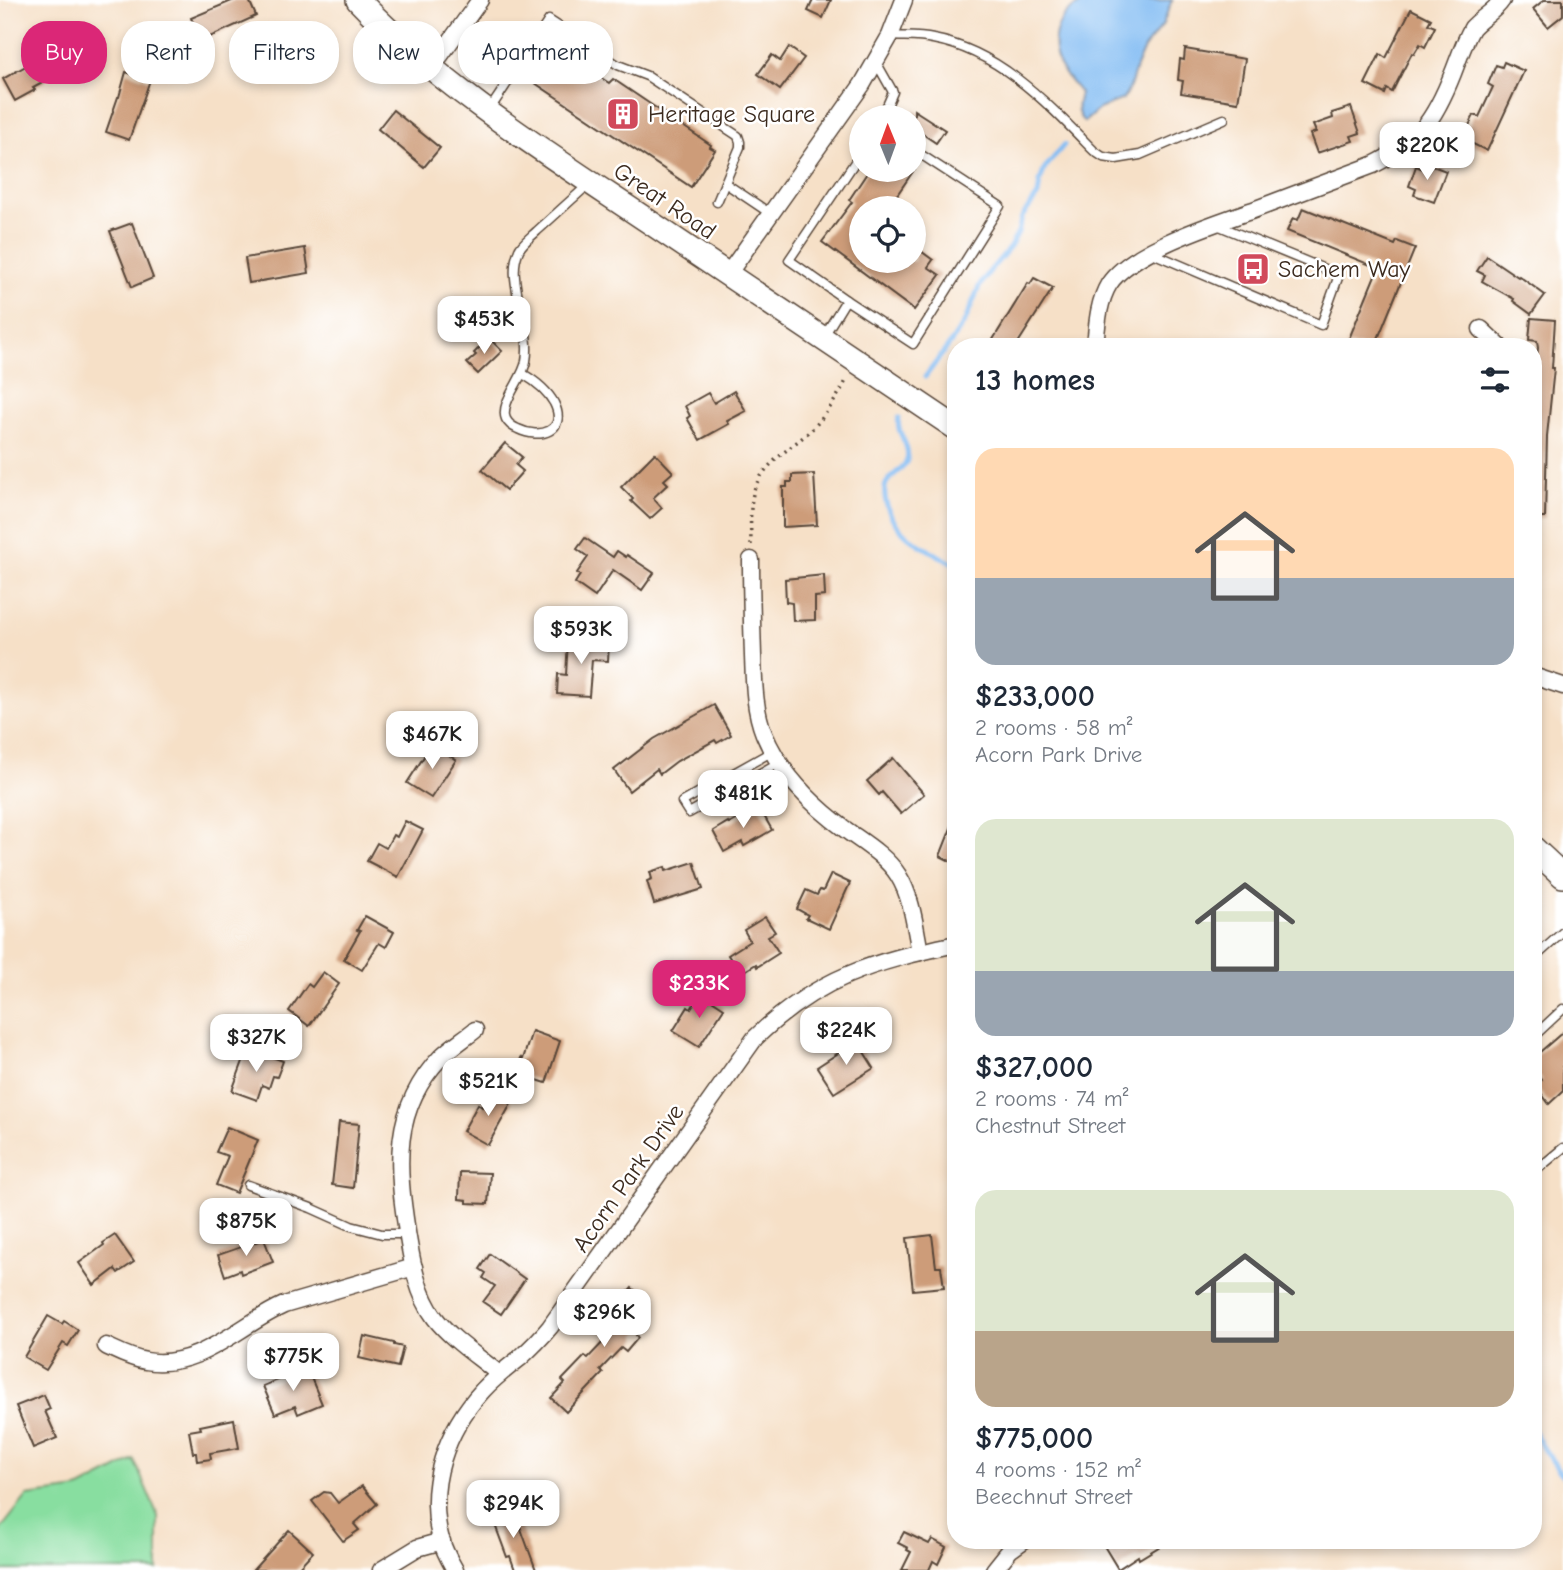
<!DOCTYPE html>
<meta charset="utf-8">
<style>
:root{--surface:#fff;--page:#f6f6f7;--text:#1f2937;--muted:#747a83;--accent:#db2777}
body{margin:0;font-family:"Comic Neue",sans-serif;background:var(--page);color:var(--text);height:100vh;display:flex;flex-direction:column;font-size:26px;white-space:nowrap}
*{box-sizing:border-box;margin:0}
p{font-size:23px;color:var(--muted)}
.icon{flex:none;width:38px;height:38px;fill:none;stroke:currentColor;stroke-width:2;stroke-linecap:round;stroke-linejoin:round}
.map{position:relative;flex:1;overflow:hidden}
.details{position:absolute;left:947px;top:338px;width:595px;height:1211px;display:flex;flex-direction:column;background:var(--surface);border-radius:28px;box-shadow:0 4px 10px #0003}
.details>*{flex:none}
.guide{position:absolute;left:21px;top:21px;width:665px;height:63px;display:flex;gap:14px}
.needle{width:46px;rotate:359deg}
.controls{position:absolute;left:849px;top:105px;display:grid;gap:14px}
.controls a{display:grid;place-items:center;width:77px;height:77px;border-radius:50%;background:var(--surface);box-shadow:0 4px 10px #0003;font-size:35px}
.price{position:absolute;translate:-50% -60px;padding:0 16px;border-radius:14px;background:#fff;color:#222;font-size:23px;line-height:46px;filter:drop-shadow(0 2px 4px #0008)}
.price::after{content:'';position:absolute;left:50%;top:42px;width:21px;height:16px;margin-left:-10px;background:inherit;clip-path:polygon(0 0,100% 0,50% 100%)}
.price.current{background:var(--accent);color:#fff}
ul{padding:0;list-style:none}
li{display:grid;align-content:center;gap:14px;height:371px;padding:0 28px}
li span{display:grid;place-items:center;height:217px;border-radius:21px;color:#555}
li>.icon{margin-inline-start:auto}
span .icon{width:126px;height:126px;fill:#fffc;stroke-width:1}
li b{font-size:30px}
h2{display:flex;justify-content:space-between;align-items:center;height:84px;padding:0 28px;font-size:30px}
.chip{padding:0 24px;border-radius:28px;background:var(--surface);box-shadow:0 4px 10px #0003;font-size:24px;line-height:63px}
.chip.current{background:var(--accent);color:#fff}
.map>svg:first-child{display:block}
</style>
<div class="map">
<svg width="1563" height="1570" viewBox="0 0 1563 1570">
<rect width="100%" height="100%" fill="#fff"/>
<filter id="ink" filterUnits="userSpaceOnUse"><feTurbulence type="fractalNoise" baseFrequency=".0143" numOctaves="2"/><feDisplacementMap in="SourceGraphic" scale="14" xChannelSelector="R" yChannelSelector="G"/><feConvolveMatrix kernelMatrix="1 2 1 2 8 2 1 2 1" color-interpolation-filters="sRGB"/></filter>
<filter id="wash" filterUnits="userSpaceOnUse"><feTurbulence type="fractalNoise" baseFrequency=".00686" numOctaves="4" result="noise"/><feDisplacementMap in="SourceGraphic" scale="28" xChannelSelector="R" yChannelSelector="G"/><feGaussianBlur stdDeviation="1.57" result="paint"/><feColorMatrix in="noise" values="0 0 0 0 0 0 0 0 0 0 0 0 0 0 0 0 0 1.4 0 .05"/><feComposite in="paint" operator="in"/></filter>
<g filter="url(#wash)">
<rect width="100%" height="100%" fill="#f6e0c7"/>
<!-- green -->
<polygon fill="#88dea0" stroke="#62845f" stroke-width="2" points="134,1460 158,1516 158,1570 0,1570 0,1530 27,1496 78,1489"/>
<!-- water -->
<path fill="#82bcf3" stroke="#5e7388" stroke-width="2" d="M1090,0H1172L1162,26L1144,48L1136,67L1130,87L1123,99L1099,109L1084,122C1075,112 1077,106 1080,93C1074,85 1065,76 1060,66C1049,45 1055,20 1074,7C1079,4 1085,2 1090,0Z"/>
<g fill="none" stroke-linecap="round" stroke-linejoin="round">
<!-- stream -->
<g stroke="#82bcf3" stroke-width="5">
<polyline points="925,377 952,341 965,321 979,287 989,272 1010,247 1018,232 1022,217 1038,195 1040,181 1045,168 1064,145"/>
<path d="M899,418C895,433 911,444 907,460C904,470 891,474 886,484C883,491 885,499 887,506C897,539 929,549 956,565"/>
<polyline points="1533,1430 1544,1449 1563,1476"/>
</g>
</g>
<g id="blocks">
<!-- building -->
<g fill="#cd9c79">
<polygon points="234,0 249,0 256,16 201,41 191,18"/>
<polygon points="813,0 831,0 823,18 808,11"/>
<polygon points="1544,0 1563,0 1563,15 1548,27 1533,9"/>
<polygon points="1411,9 1431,19 1428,24 1435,27 1425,47 1420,44 1414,54 1412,53 1392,92 1387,89 1385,94 1365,84 1380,54 1386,58"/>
<polygon points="789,47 804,58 780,90 758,74 772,55 780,61"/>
<polygon points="40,49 49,65 40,71 46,81 33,88 35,90 15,101 3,79 31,63 27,57"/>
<polygon points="1185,49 1245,59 1238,102 1181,93 1183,81 1178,80 1180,59 1184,60"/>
<polygon points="556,52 561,55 563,53 609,83 613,79 711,145 710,147 715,150 691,187 535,83"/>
<polygon points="1504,62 1524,71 1487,151 1471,143 1473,138 1465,134 1474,115 1479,117 1493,87 1488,84 1496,65 1502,67"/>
<polygon points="126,72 150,80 129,140 106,132 118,97 119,97"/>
<polygon points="1351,107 1360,133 1351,136 1353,141 1317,153 1310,134 1316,132 1313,125 1333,118 1332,113"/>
<polygon points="393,110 440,148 424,167 378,129"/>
<polygon points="914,110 945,130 936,143 914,128"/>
<polygon points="1425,163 1446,171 1434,202 1414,195 1416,189 1409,186 1416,166 1423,169"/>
<polygon points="869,170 914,170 888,208 861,208 861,261 914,261 914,246 933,260 928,267 940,275 914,310 822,242 852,202 849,200"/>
<polygon points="1303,208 1395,245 1397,241 1415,248 1375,346 1346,346 1378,268 1287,231 1293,218 1298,220"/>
<polygon points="132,223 153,278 132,287 110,231"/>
<polygon points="305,248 309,273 249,283 245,258"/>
<polygon points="1487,256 1518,277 1519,276 1545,295 1531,314 1513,301 1514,299 1482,281 1485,275 1477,271"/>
<polygon points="1034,278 1053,288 1016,346 989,346 1028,283 1030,284"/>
<polygon points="1531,318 1555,320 1552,368 1554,368 1547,436 1545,518 1533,518 1533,377 1535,377 1538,348 1537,341 1529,340"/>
<polygon points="489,338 502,351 478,374 467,363 476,355 474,353"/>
<polygon points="734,391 746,411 727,421 729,424 700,440 687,418 690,416 685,406 708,393 714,403"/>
<polygon points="505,443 522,457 516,465 523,471 506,490 482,470"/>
<polygon points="655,453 673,472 664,480 668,484 653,498 662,508 650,519 631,501 633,499 621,487"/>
<polygon points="814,474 817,525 783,527 783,487 787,487 787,482 792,482 792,475"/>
<polygon points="585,538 613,557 617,551 626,557 627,555 654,573 642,590 613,570 595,597 575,583 580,575 577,573 588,557 577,549"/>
<polygon points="824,575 825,596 815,597 815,620 793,621 792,603 786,602 785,579"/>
<polygon points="568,640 609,642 608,661 592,660 589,696 557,694 558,674 566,675"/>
<polygon points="714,705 731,735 717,743 715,740 677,761 660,774 657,769 629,791 614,770 654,739"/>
<polygon points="432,744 456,760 431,798 407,783"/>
<polygon points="893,758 924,794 901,814 882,792 879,795 867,781"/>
<polygon points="759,807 772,830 744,846 742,842 724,852 713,831 728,822 729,824"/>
<polygon points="955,818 956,818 956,864 940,856"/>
<polygon points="405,821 423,830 398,877 367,861 377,843 386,848 393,835 397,837"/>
<polygon points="694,862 703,889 654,904 647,881 652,879 650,872 665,867 666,871"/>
<polygon points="831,874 850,883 829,929 806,918 808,915 797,909 806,890 817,895 820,890 823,891"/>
<polygon points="365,916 394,932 386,947 379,943 362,970 344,959 360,931 357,930"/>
<polygon points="765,917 775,932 768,936 779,953 757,967 756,964 740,974 728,955 750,941 744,930"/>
<polygon points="323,972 339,984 309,1026 289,1011 308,984 312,987"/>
<polygon points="701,993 724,1008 699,1047 673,1031 688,1007 691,1009"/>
<polygon points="532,1031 560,1041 546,1083 516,1073 521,1058 523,1059"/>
<polygon points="1563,1032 1563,1091 1549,1104 1536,1086 1542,1080 1533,1069 1533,1058"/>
<polygon points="857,1041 874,1068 834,1093 817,1067"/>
<polygon points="248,1048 283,1061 277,1077 273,1076 269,1088 262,1085 257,1100 232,1091"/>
<polygon points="492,1090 512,1102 488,1145 463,1131 478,1104 482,1107"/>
<polygon points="339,1122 359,1124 353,1188 332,1185"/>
<polygon points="227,1127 258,1140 236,1193 216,1185 228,1156 216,1152"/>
<polygon points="460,1172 490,1173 488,1204 467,1203 467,1200 459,1199"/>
<polygon points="115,1235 134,1262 118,1273 115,1269 94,1285 79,1263 104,1245 103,1243"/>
<polygon points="932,1235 936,1267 941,1267 944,1287 913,1290 907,1238"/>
<polygon points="264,1239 273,1262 241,1274 240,1270 225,1276 218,1255"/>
<polygon points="490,1254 525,1279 501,1314 483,1302 495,1286 483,1278 486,1273 480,1269"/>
<polygon points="632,1288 649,1302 636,1317 645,1325 636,1335 638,1338 626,1352 621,1348 600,1370 603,1373 566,1412 551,1398 565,1383 562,1380 585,1356 588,1358 608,1337 598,1327"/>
<polygon points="48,1316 62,1324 64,1321 78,1330 68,1346 63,1343 46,1370 24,1357"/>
<polygon points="364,1336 394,1343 394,1345 403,1347 398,1367 359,1358"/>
<polygon points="307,1368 322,1404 298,1414 295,1406 275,1414 263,1386"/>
<polygon points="44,1395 50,1409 45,1411 57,1438 33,1448 16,1406"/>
<polygon points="234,1419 239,1448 210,1453 211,1459 197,1461 196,1453 193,1453 189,1431 201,1429 200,1426"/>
<polygon points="362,1486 377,1504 354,1524 359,1530 343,1541 312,1501 324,1492 330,1493 338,1503"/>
<polygon points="509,1507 514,1519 517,1518 536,1570 515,1570 510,1556 507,1557 491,1514"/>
<polygon points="289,1530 313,1552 296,1570 253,1570"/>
<polygon points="904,1532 929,1544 932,1539 946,1547 938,1564 933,1561 929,1570 902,1570 911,1552 907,1550 908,1548 898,1543"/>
<polygon points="1115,1540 1170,1540 1139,1559 1138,1556 1118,1569 1104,1546"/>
</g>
</g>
</g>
<g filter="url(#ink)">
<use href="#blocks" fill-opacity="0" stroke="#574537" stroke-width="2"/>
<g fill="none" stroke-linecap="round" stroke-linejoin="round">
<defs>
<g id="lane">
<path d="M890,36C905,37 919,36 933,39C1000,51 1049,105 1094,151L1103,157L1116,159L1140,155L1224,119"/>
<polyline points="876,62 893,92 882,117"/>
<polyline points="490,109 549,20 618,65 647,76 738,136 740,142 740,147 717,202"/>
<polyline points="725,183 771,214"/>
<polyline points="1150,252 1321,325 1339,275 1217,225"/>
<polyline points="846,300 789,260 861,153"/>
<polyline points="824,336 846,300 913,344 1000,206 914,150"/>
<path d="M523,374C535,381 547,390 554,403C568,431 540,440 518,429C513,427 509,425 506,419C499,403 524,378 526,361C530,340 522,318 518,297C515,282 512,265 519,250C522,243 531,237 537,231C554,216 571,200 589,184"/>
<polyline points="773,751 682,802 689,813 780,762"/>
<polyline points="1533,959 1563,932"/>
<polyline points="1533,1037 1563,1009"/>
<polyline points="1533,1173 1563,1148"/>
<polyline points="248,1185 311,1208 351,1226 382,1234 408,1234"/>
</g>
<g id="street">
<polyline points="432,67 480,0"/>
<polyline points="728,274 862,85 890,36 904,0"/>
<polyline points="1481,329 1499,346"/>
<path d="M1095,346C1097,326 1098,302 1109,284C1132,249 1217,223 1256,209C1295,194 1334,180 1373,165C1419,142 1434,121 1453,73C1459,58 1464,42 1472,28C1482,17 1494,12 1502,0"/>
<path d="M751,560C751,592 752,624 753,656C754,682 754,709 764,734C781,775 812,805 846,830C864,843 886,856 898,875C912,897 915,927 920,952"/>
<polyline points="1533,676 1563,686"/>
<path d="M475,1030C464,1039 451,1047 441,1057C391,1109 397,1167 407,1232C412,1262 417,1294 435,1318C451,1339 479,1357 499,1374"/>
<path d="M106,1346C119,1352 132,1359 146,1361C199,1370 239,1325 284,1305L414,1267"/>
<polyline points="381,1570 417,1548 442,1541"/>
<path d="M455,1570C450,1561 444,1551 441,1540C426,1486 446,1430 483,1390C494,1378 507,1368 520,1358C531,1348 541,1338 550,1327L755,1038C818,977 873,962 956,944"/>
<polyline points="994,1570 1010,1550 1024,1540"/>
</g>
<g id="secondary">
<path d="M358,0C442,88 548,154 648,221C751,290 853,359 956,428"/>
<polyline points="1533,848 1563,876"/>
</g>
</defs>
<!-- lane casing -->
<use href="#lane" stroke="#574537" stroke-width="11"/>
<!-- street casing -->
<use href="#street" stroke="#574537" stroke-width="19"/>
<!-- secondary casing -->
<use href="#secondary" stroke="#574537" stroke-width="26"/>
<!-- path -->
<path stroke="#574537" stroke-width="3.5" stroke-dasharray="2 5" stroke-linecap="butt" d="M751,545C751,526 748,498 758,481C771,458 795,446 813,428C827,414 838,396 847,379"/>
<!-- lane -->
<use href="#lane" stroke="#fff" stroke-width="8"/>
<!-- street -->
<use href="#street" stroke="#fff" stroke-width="16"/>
<!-- secondary -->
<use href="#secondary" stroke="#fff" stroke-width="23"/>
</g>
</g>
<!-- icons -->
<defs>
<symbol id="building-square" viewBox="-11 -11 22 22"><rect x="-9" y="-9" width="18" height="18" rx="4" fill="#d1495b" stroke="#fff"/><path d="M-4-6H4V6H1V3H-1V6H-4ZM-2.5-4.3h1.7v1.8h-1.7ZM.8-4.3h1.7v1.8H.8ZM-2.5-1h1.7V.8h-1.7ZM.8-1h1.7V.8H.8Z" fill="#fff"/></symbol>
<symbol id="bus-square" viewBox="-11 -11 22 22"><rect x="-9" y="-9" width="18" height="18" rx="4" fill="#d1495b" stroke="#fff"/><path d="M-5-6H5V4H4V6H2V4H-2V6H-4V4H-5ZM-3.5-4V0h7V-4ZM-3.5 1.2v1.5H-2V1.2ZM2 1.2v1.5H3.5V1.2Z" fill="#fff"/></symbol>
</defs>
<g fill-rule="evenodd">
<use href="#building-square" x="604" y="95" width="38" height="38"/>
<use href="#bus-square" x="1234" y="250" width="38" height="38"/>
</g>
<g text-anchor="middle" stroke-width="5" stroke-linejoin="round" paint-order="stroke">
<!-- poi labels -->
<g font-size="24" fill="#3b2a1e" stroke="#fff" text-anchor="start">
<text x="648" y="122">Heritage Square</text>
<text x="1278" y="277">Sachem Way</text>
</g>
<!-- street labels -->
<g font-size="24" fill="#3b2a1e" stroke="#fff">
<text transform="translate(665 201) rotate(34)" y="8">Great Road</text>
<text transform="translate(628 1178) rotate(-55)" y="8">Acorn Park Drive</text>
</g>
</g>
</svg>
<div class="controls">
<a><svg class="needle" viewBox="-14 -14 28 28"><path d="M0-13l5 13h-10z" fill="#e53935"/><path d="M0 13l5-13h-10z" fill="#747a83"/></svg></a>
<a><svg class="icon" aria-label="locate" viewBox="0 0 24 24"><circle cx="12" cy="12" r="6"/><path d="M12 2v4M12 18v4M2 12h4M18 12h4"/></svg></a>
</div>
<b class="price" style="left:1427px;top:182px">$220K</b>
<b class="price" style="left:484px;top:356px">$453K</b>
<b class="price" style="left:581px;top:666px">$593K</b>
<b class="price" style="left:432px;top:771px">$467K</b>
<b class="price" style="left:743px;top:830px">$481K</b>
<b class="price current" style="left:699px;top:1020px">$233K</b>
<b class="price" style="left:846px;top:1067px">$224K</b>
<b class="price" style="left:256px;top:1074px">$327K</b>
<b class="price" style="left:488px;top:1118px">$521K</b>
<b class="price" style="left:246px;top:1258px">$875K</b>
<b class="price" style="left:604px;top:1349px">$296K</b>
<b class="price" style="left:293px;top:1393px">$775K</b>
<b class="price" style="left:513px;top:1540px">$294K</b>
<div class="guide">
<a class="chip current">Buy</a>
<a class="chip">Rent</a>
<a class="chip">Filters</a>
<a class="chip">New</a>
<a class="chip">Apartment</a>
</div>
<section class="details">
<h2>13 homes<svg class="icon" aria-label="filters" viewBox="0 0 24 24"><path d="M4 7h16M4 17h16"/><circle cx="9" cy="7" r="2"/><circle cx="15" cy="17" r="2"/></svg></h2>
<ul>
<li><span style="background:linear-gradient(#ffd9b3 60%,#9aa5b1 0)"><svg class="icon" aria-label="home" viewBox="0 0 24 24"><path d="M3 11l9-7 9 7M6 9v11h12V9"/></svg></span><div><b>$233,000</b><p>2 rooms · 58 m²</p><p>Acorn Park Drive</p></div></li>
<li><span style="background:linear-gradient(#dfe7d0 70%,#9aa5b1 0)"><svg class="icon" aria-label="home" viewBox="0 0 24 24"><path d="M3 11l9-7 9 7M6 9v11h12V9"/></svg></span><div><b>$327,000</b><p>2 rooms · 74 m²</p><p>Chestnut Street</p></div></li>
<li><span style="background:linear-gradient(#dfe7d0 65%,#b9a48a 0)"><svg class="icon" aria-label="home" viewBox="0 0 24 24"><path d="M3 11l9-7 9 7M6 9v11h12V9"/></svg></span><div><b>$775,000</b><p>4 rooms · 152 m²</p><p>Beechnut Street</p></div></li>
</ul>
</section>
</div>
